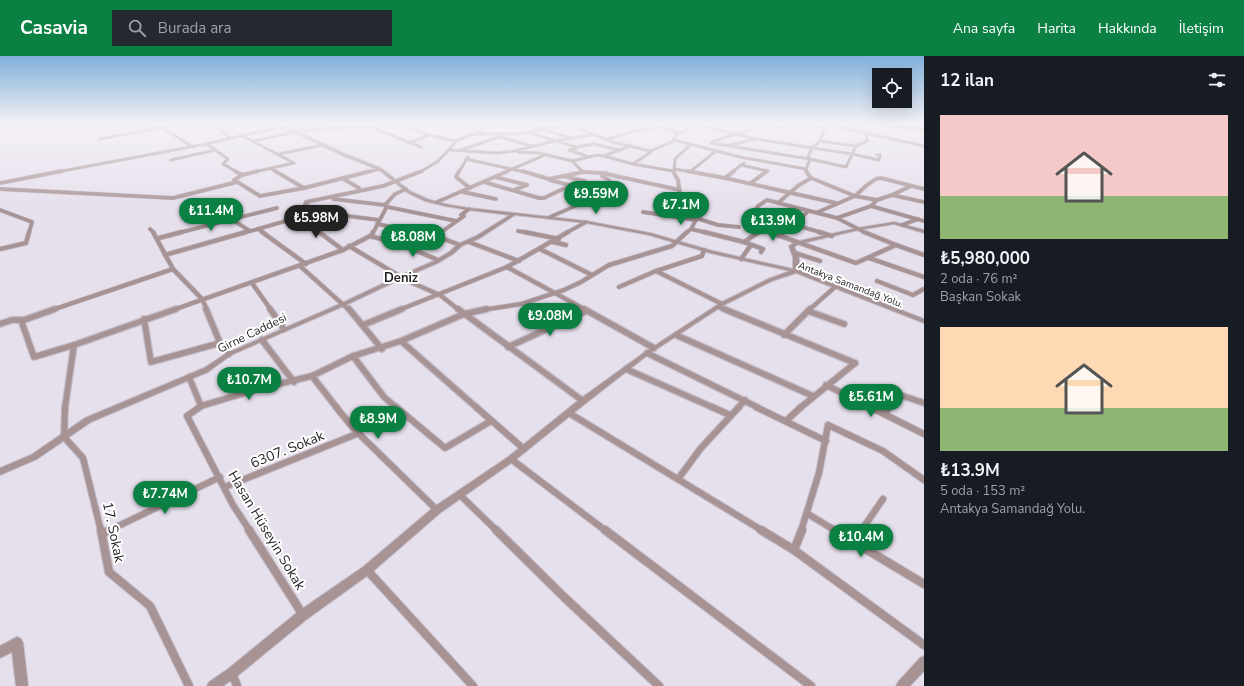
<!DOCTYPE html>
<html lang="tr">
<meta charset="utf-8">
<style>
:root{--surface:#171b24;--page:#242831;--text:#f1f3f6;--muted:#9ea1a6;--accent:#0b8043}
body{margin:0;font-family:"Nunito Sans",sans-serif;background:var(--page);color:var(--text);height:100vh;display:flex;flex-direction:column;font-size:15px;white-space:nowrap}
*{box-sizing:border-box;margin:0}
p{font-size:13px;color:var(--muted)}
.icon{flex:none;width:22px;height:22px;fill:none;stroke:currentColor;stroke-width:2;stroke-linecap:round;stroke-linejoin:round}
.map{position:relative;flex:1;overflow:hidden}
.drawer{display:flex;flex-direction:column;background:var(--surface);width:320px}
.drawer>*{flex:none}
.controls{position:absolute;left:872px;top:12px;display:grid;gap:8px}
.controls a{display:grid;place-items:center;width:40px;height:40px;border-radius:0px;background:var(--surface);box-shadow:0 4px 16px #0002;font-size:20px}
.price{position:absolute;translate:-50% -34px;padding:0 9px;border-radius:14px;background:var(--accent);color:#fff;font-size:13px;line-height:26px;filter:drop-shadow(0 1px 2px #0008)}
.price::after{content:'';position:absolute;left:50%;top:24px;width:12px;height:9px;margin-left:-6px;background:inherit;clip-path:polygon(0 0,100% 0,50% 100%)}
.price.active{background:#222;color:#fff}
ul{padding:0;list-style:none}
li{display:grid;align-content:center;gap:8px;height:212px;padding:0 16px}
li span{display:grid;place-items:center;height:124px;border-radius:0px;color:#555}
li>.icon{margin-inline-start:auto}
span .icon{width:72px;height:72px;fill:#fffc;stroke-width:1}
li b{font-size:17px}
h2{display:flex;justify-content:space-between;align-items:center;height:48px;padding:0 16px;font-size:17px}
header{display:flex;align-items:center;gap:24px;box-sizing:border-box;height:56px;padding:0 20px;background:var(--accent);color:#fff}
header strong{font-size:19px}
nav{display:flex;gap:22px;margin-inline-start:auto;font-size:14px}
.search{width:280px;height:36px;background:var(--page);display:flex;align-items:center;gap:10px;box-sizing:border-box;padding:0 14px;border-radius:0px;color:var(--muted);font-size:15px}
main{display:flex;flex:1;min-height:0}
.map>svg:first-child{display:block}
</style>
<header>
<strong>Casavia</strong>
<div class="search"><svg class="icon" aria-label="search" viewBox="0 0 24 24"><circle cx="10" cy="10" r="6"/><path d="M15 15l6 6"/></svg>Burada ara</div>
<nav><a>Ana sayfa</a><a>Harita</a><a>Hakkında</a><a>İletişim</a></nav>
</header>
<main>
<div class="map">
<svg width="924" height="630" viewBox="0 0 924 630">
<rect width="100%" height="100%" fill="#e6dfec"/>
<g fill="none" stroke-linecap="round" stroke-linejoin="round">
<defs>
<g id="minor-far5">
<polyline points="142,67 161,71 193,91"/>
<polyline points="209,67 220,73 229,82"/>
<polyline points="311,67 319,73"/>
<polyline points="524,67 570,82"/>
<polyline points="579,67 515,78 473,78 456,85 449,94 497,97 514,95 554,85 596,78"/>
<polyline points="650,67 678,77"/>
<polyline points="803,67 827,73"/>
<polyline points="863,67 924,74"/>
<polyline points="92,68 95,67"/>
<polyline points="693,68 756,83 730,89"/>
<polyline points="761,68 783,72"/>
<polyline points="213,69 224,67"/>
<polyline points="830,69 924,90"/>
<polyline points="368,70 421,91"/>
<polyline points="403,70 429,79 456,85"/>
<polyline points="578,72 613,86 650,95"/>
<polyline points="294,75 388,69 470,67"/>
<polyline points="477,77 492,67"/>
<polyline points="530,77 576,91 594,88 618,94"/>
<polyline points="241,79 294,107 254,116"/>
<polyline points="497,80 531,90"/>
<polyline points="100,83 184,67"/>
<polyline points="608,83 635,75 659,71"/>
<polyline points="756,83 852,98 879,104 880,99 877,99"/>
<polyline points="674,84 740,101 806,113"/>
<polyline points="253,85 295,76"/>
<polyline points="820,85 856,90"/>
<polyline points="409,87 429,79"/>
<polyline points="711,87 810,103 846,111 856,90 867,85 866,76"/>
<path d="M711,87C726,78 748,80 760,67"/>
<polyline points="207,88 228,103 223,108 237,116"/>
<polyline points="577,92 569,94 589,101"/>
<polyline points="461,94 499,81"/>
<polyline points="518,96 539,97 572,105 597,99 604,100 630,90"/>
<polyline points="279,98 323,89"/>
<polyline points="604,100 633,108 673,115"/>
<polyline points="466,103 525,116"/>
<polyline points="171,104 215,94"/>
<polyline points="572,105 583,116"/>
<polyline points="633,108 651,96 650,95 672,86 678,77 685,75 694,67"/>
<polyline points="741,109 767,115 765,116"/>
<polyline points="271,113 277,116"/>
<polyline points="674,113 692,116"/>
<polyline points="691,115 716,95"/>
<polyline points="57,116 206,88 280,71"/>
<polyline points="367,116 380,113"/>
<polyline points="420,116 437,106 449,94"/>
<polyline points="459,116 468,101"/>
<polyline points="505,116 545,99"/>
<polyline points="582,116 587,116"/>
<polyline points="674,116 675,103 691,88"/>
<polyline points="732,116 744,107"/>
<polyline points="807,116 806,113 810,103 808,101 812,92 820,85 823,77 831,67"/>
</g>
<g id="minor-far4">
<polyline points="235,115 242,119 234,124 260,140 304,132 371,115"/>
<polyline points="275,115 304,132"/>
<polyline points="459,115 456,121 470,132"/>
<polyline points="522,115 549,123 583,116 602,117 680,134"/>
<polyline points="673,115 678,124 680,138 696,164 691,173 686,177"/>
<polyline points="687,115 725,122 836,147"/>
<polyline points="806,115 811,122 855,140 877,144"/>
<polyline points="242,119 258,115"/>
<polyline points="563,120 585,125 576,130"/>
<polyline points="495,121 527,129 514,134"/>
<polyline points="342,122 359,132"/>
<polyline points="725,122 734,115"/>
<polyline points="550,124 596,136"/>
<polyline points="484,126 539,142 544,142 569,130"/>
<polyline points="0,127 62,115"/>
<polyline points="751,127 767,115"/>
<polyline points="0,133 173,142 237,126"/>
<polyline points="463,136 496,143"/>
<polyline points="892,139 911,130"/>
<polyline points="333,143 385,149 388,151 456,165"/>
<polyline points="437,146 508,115"/>
<polyline points="778,147 799,129 811,122"/>
<polyline points="871,150 924,165"/>
<polyline points="0,154 32,166 29,177"/>
<polyline points="317,156 305,148 306,146 383,130 422,115"/>
<polyline points="643,156 696,164"/>
<polyline points="818,156 855,140 867,129 876,123 881,122 924,133"/>
<polyline points="298,161 320,177"/>
<polyline points="550,161 598,140 596,136 614,130 609,124 602,120 606,117"/>
<polyline points="696,162 718,169 739,171"/>
<polyline points="837,162 871,150 877,144 892,139 924,146"/>
<polyline points="231,163 250,175"/>
<polyline points="377,168 423,177"/>
<polyline points="795,169 823,177"/>
<polyline points="902,169 918,163"/>
<polyline points="150,173 154,177"/>
<polyline points="258,173 317,156 379,164"/>
<polyline points="691,173 708,177"/>
<polyline points="518,175 530,177"/>
<polyline points="178,177 277,152"/>
<polyline points="243,177 258,173 264,177"/>
<polyline points="373,177 386,152 385,149 395,138 406,133"/>
<polyline points="440,177 464,160 461,159 469,153"/>
<polyline points="566,177 586,166"/>
<polyline points="758,177 763,174"/>
<polyline points="772,177 754,171 756,162 752,160 758,150 767,144 837,162 866,177"/>
<polyline points="783,177 795,169 808,155"/>
</g>
<g id="minor-far3">
<polyline points="153,176 173,213"/>
<polyline points="262,176 306,208"/>
<polyline points="319,176 343,194"/>
<polyline points="418,176 436,180 460,189"/>
<polyline points="524,176 559,183"/>
<polyline points="704,176 744,186 759,176"/>
<polyline points="769,176 856,207 896,189"/>
<polyline points="819,176 832,180"/>
<polyline points="864,176 896,189"/>
<polyline points="370,180 400,188 438,204"/>
<polyline points="436,180 441,176"/>
<polyline points="779,180 784,176"/>
<polyline points="159,182 182,176"/>
<polyline points="469,186 519,205"/>
<polyline points="553,186 566,189"/>
<polyline points="744,186 763,193 761,196"/>
<polyline points="896,189 924,199"/>
<polyline points="349,190 408,225 440,239 459,254"/>
<polyline points="0,193 26,187 29,176"/>
<polyline points="540,193 592,219"/>
<polyline points="704,194 702,200 656,215 722,248"/>
<polyline points="795,197 820,205"/>
<polyline points="165,199 246,176"/>
<polyline points="869,202 924,221"/>
<polyline points="741,203 751,189"/>
<polyline points="300,210 349,254"/>
<polyline points="507,211 586,254"/>
<polyline points="877,225 913,239 924,233"/>
<polyline points="252,227 271,254"/>
<polyline points="619,231 656,215"/>
<polyline points="718,251 726,254"/>
<polyline points="52,254 173,213 202,243 207,254"/>
<polyline points="173,254 343,194 372,179 373,176"/>
<polyline points="399,254 507,211 568,176"/>
<polyline points="482,254 521,248 564,234 581,226 609,209 672,190 687,176"/>
<polyline points="809,254 835,231"/>
</g>
<g id="minor-far2">
<polyline points="206,253 220,287 229,298"/>
<polyline points="270,253 284,273"/>
<polyline points="349,253 382,293"/>
<polyline points="458,253 583,345"/>
<polyline points="584,253 654,292"/>
<polyline points="724,253 855,307"/>
<polyline points="808,255 844,268"/>
<polyline points="144,263 151,306 220,287"/>
<polyline points="24,264 22,267 34,301 74,289"/>
<polyline points="0,268 12,264 24,264 55,253"/>
<polyline points="363,269 402,253"/>
<polyline points="676,279 813,340"/>
<polyline points="784,279 810,253"/>
<polyline points="262,284 294,326"/>
<polyline points="401,285 477,352"/>
<polyline points="508,291 586,255"/>
<polyline points="647,297 759,352"/>
<polyline points="353,300 384,341 397,352"/>
<polyline points="626,313 714,352"/>
<polyline points="312,320 337,352"/>
<polyline points="189,321 201,350 198,352"/>
<polyline points="826,329 872,352"/>
<polyline points="201,350 258,333 312,320 353,300 401,285 464,258 487,253"/>
<polyline points="65,352 74,289 176,253"/>
<polyline points="738,352 745,344"/>
<polyline points="800,352 855,307"/>
<polyline points="889,352 900,339 924,347"/>
</g>
<g id="minor-far1">
<polyline points="65,351 64,381 83,402 101,475"/>
<polyline points="200,351 187,360 233,449 250,475"/>
<polyline points="336,351 354,373 437,454"/>
<polyline points="396,351 445,392 491,365"/>
<polyline points="476,351 524,393"/>
<polyline points="712,351 730,359"/>
<polyline points="756,351 826,385"/>
<polyline points="870,351 924,378"/>
<polyline points="569,357 763,475"/>
<polyline points="884,358 890,351"/>
<polyline points="786,365 801,351"/>
<polyline points="511,403 606,475"/>
<polyline points="678,423 701,392 739,351"/>
<polyline points="225,431 359,377"/>
<polyline points="460,439 497,475"/>
<polyline points="808,458 836,475"/>
<polyline points="108,475 220,421"/>
<polyline points="801,475 819,417 828,369 883,395 924,424"/>
<polyline points="861,475 883,443"/>
</g>
<g id="minor">
<polyline points="101,474 109,516 150,550 189,630"/>
<polyline points="249,474 303,559"/>
<polyline points="496,474 564,541 659,630"/>
<polyline points="605,474 811,630"/>
<polyline points="761,474 794,494 924,589"/>
<polyline points="834,474 924,528"/>
<polyline points="102,478 110,474"/>
<polyline points="854,485 862,474"/>
<polyline points="794,494 802,474"/>
<polyline points="367,514 473,630"/>
<polyline points="232,617 237,630"/>
</g>
<g id="tertiary">
<polygon points="268,67 273,67 295,74 343,97 381,112 410,135 427,143 445,148 469,152 586,165 650,177 713,195 793,213 793,201 789,190 795,186 858,172 894,166 924,174 924,177 894,168 858,174 799,188 794,191 799,201 799,214 924,263 924,267 796,217 772,225 724,249 649,298 586,347 514,405 440,457 371,517 307,563 236,621 223,630 207,630 209,626 228,613 299,555 363,511 434,451 508,401 580,343 645,296 720,247 768,223 790,215 710,197 649,179 586,167 515,159 480,182 462,190 453,198 438,207 403,222 346,249 231,299 208,316 91,366 37,403 0,419 0,412 31,399 85,362 204,312 227,297 342,247 399,220 434,205 449,196 458,188 476,180 510,159 469,154 445,150 425,145 408,137 379,114 341,99 293,76"/>
<polygon points="17,581 21,583 23,587 28,630 16,630 12,596 0,602 0,590"/>
<polygon points="924,600 924,615 910,630 896,630 898,626 920,602"/>
</g>
</defs>
<!-- minor-far5 casing -->
<use href="#minor-far5" stroke="#c3bcc8" stroke-width="3.5"/>
<!-- minor-far4 casing -->
<use href="#minor-far4" stroke="#c3bcc8" stroke-width="4.5"/>
<!-- minor-far3 casing -->
<use href="#minor-far3" stroke="#c3bcc8" stroke-width="5.5"/>
<!-- minor-far2 casing -->
<use href="#minor-far2" stroke="#c3bcc8" stroke-width="8"/>
<!-- minor-far1 casing -->
<use href="#minor-far1" stroke="#c3bcc8" stroke-width="8"/>
<!-- minor casing -->
<use href="#minor" stroke="#c3bcc8" stroke-width="10"/>
<!-- tertiary casing -->
<use href="#tertiary" stroke="#c3bcc8" stroke-width="2"/>
<!-- minor-far5 -->
<use href="#minor-far5" stroke="#a89394" stroke-width="2.5"/>
<!-- minor-far4 -->
<use href="#minor-far4" stroke="#a89394" stroke-width="3.5"/>
<!-- minor-far3 -->
<use href="#minor-far3" stroke="#a89394" stroke-width="4"/>
<!-- minor-far2 -->
<use href="#minor-far2" stroke="#a89394" stroke-width="5.5"/>
<!-- minor-far1 -->
<use href="#minor-far1" stroke="#a89394" stroke-width="6"/>
<!-- minor -->
<use href="#minor" stroke="#a89394" stroke-width="8"/>
<!-- tertiary -->
<use href="#tertiary" fill="#a89394" fill-rule="evenodd"/>
</g>
<!-- sky -->
<linearGradient id="sky" x2="0" y2="1"><stop stop-color="#80b0da"/><stop offset="0.43" stop-color="#f4f1f6"/><stop offset="1" stop-color="#f4f1f6" stop-opacity="0"/></linearGradient>
<rect width="924" height="156" fill="url(#sky)"/>
<g text-anchor="middle" stroke-width="4" stroke-linejoin="round" paint-order="stroke">
<!-- far-street labels -->
<g font-size="10" fill="#221f24" stroke="#fff">
<text transform="translate(851 228) rotate(21)" y="4">Antakya Samandağ Yolu.</text>
</g>
<!-- street labels -->
<g font-size="12" fill="#221f24" stroke="#fff">
<text transform="translate(252 277) rotate(-26)" y="4">Girne Caddesi</text>
</g>
<!-- far-district labels -->
<g font-size="13" font-weight="bold" fill="#221f24" stroke="#fff">
<text x="401" y="226">Deniz</text>
</g>
<!-- near-street labels -->
<g font-size="14" fill="#221f24" stroke="#fff">
<text transform="translate(287 393) rotate(-22)" y="5">6307. Sokak</text>
<text transform="translate(267 474) rotate(59)" y="5">Hasan Hüseyin Sokak</text>
<text transform="translate(114 476) rotate(78)" y="5">17. Sokak</text>
</g>
</g>
</svg>
<div class="controls">
<a><svg class="icon" aria-label="locate" viewBox="0 0 24 24"><circle cx="12" cy="12" r="6"/><path d="M12 2v4M12 18v4M2 12h4M18 12h4"/></svg></a>
</div>
<b class="price" style="left:596px;top:159px">₺9.59M</b>
<b class="price" style="left:681px;top:170px">₺7.1M</b>
<b class="price" style="left:211px;top:176px">₺11.4M</b>
<b class="price active" style="left:316px;top:183px">₺5.98M</b>
<b class="price" style="left:773px;top:186px">₺13.9M</b>
<b class="price" style="left:413px;top:202px">₺8.08M</b>
<b class="price" style="left:550px;top:281px">₺9.08M</b>
<b class="price" style="left:249px;top:345px">₺10.7M</b>
<b class="price" style="left:871px;top:362px">₺5.61M</b>
<b class="price" style="left:378px;top:384px">₺8.9M</b>
<b class="price" style="left:165px;top:459px">₺7.74M</b>
<b class="price" style="left:861px;top:502px">₺10.4M</b>
</div>
<section class="drawer">
<h2>12 ilan<svg class="icon" aria-label="filters" viewBox="0 0 24 24"><path d="M4 7h16M4 17h16"/><circle cx="9" cy="7" r="2"/><circle cx="15" cy="17" r="2"/></svg></h2>
<ul>
<li><span style="background:linear-gradient(#f6c9c9 65%,#8fb573 0)"><svg class="icon" aria-label="home" viewBox="0 0 24 24"><path d="M3 11l9-7 9 7M6 9v11h12V9"/></svg></span><div><b>₺5,980,000</b><p>2 oda · 76 m²</p><p>Başkan Sokak</p></div></li>
<li><span style="background:linear-gradient(#ffd9b3 65%,#8fb573 0)"><svg class="icon" aria-label="home" viewBox="0 0 24 24"><path d="M3 11l9-7 9 7M6 9v11h12V9"/></svg></span><div><b>₺13.9M</b><p>5 oda · 153 m²</p><p>Antakya Samandağ Yolu.</p></div></li>
</ul>
</section>
</main>
